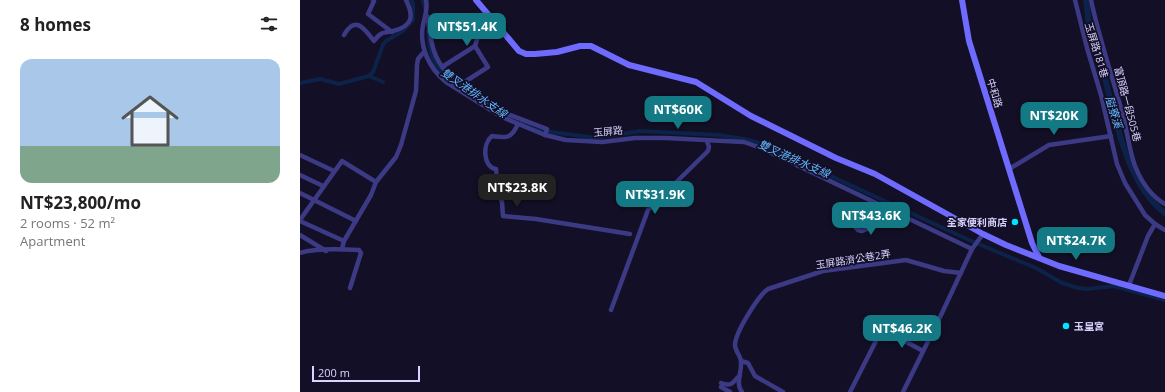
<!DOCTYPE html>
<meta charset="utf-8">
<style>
:root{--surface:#fff;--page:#f6f6f6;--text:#222;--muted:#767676;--accent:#137a85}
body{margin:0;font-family:"Open Sans","Noto Sans TC",sans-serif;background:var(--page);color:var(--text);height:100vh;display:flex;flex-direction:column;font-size:15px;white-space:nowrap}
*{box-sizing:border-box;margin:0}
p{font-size:13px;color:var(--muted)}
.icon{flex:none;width:22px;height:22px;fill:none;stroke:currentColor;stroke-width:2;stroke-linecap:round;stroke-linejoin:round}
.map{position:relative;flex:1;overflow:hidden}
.details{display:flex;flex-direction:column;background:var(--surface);width:300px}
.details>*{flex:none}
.scale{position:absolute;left:12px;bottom:10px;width:108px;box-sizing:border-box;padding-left:4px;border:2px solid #d9d4ff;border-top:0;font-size:11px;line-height:14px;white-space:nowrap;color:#d9d4ff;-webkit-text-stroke:3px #130f26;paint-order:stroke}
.price{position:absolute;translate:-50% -34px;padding:0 9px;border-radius:8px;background:var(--accent);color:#fff;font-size:13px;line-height:26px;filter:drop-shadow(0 1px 2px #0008)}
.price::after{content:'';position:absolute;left:50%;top:24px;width:12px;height:9px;margin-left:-6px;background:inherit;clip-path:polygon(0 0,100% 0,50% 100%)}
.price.selected{background:#222;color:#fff}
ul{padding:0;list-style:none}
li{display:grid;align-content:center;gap:8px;height:212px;padding:0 20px}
li span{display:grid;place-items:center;height:124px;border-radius:12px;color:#555}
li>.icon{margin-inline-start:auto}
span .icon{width:72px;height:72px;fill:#fffc;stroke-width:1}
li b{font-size:17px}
h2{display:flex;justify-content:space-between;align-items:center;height:48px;padding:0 20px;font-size:17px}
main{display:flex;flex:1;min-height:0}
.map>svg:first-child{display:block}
</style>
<main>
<section class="details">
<h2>8 homes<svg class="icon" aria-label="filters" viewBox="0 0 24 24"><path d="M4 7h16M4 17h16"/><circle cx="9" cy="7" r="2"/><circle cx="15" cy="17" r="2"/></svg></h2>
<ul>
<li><span style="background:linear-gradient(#a9c7e8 70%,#7fa58c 0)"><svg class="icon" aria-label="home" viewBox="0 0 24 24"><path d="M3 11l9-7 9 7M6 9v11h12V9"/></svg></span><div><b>NT$23,800/mo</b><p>2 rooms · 52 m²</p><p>Apartment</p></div></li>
</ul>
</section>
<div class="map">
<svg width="865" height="392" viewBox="0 0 865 392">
<rect width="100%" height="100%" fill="#130f26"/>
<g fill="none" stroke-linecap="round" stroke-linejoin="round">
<!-- canal -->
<g stroke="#0c2248" stroke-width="4">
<polyline points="123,0 125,9"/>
<path d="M128,32C129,47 131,61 142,73L185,104L211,119"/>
<polyline points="69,76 73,72 83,45 86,41 103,31 113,20 113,3 111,0"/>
<polyline points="0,83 20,79 39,84 69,76 83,82"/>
<polyline points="221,123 244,131 296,138 340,131 418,135 444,139 457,142 669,240 736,268 762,283 778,288 787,289 814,286 865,300"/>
</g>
<!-- river -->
<path stroke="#0c2248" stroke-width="6" d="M786,0C788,12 788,25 791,36C795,49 801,61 804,74C815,118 827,185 865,213"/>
<!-- street -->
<g stroke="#3d3a85" stroke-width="4.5">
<polyline points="73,0 74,1 68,14 92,32"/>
<path d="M126,0C128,11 125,15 123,25C119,47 129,68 146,82L202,117L245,135L266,140L302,142L335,138H366L444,142L461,148L672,249L683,234"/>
<polyline points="775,0 787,48 801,95 817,164 825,183 845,215 855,224 865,230"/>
<path d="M791,0C799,38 812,75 822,112C827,129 829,150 835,166C841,181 851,196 865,204"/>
<path d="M127,16C131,36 131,55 145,70L202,112L247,129L245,135"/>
<polyline points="129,31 154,34"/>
<path d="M44,35C55,15 64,28 74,41C76,39 78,35 81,34C84,32 89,32 93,31C113,26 114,16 106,0"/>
<polyline points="142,67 175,46"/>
<polyline points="163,83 188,67 175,46 180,30 192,18"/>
<path d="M218,124C211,139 207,138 192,136C182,144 183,167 196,169L198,191L202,202L203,216L236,219L330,234"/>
<polyline points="0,155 34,171"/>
<polyline points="709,169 749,145 811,136"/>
<polyline points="0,175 23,186"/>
<polyline points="0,193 56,221"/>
<polyline points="547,218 558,230 562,231 579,224 584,220 592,210"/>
<polyline points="0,220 42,161 76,182"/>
<polyline points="0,221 44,241"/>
<polyline points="0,235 26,251"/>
<polyline points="42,249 44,241 71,195 76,182 96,157 101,145 116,91 117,65 118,59 124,52"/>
<path d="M0,253C14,248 43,249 59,250L61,253L50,288"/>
<polyline points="829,285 848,236 855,224"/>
<polyline points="311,310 348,210 408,151 409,147 407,141"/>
<polyline points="441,361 448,363 455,376 483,392"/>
<path d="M421,383C432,387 432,383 440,375"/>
<polyline points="421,387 430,392"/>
<path d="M442,392C435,384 442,372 441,362C441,356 435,351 435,345C435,333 458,296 468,289L523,271L606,260L644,271L661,273"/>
<polyline points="550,392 580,333 586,331 623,351"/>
<polyline points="603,392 642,313 672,249"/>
</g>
<!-- secondary -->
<g stroke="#6f6bff" stroke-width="6">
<polyline points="176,0 219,51 226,54 235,54 257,52 280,46 291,46 329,65 396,82 451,116 536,158 575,174 683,234 706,245 759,266 865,296"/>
<polyline points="662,0 669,41 732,243 739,257"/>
</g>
</g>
<!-- markers -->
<g fill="#00e5ff" stroke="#130f26" stroke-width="1.5">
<circle cx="715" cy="222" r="4"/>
<circle cx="766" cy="326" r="4"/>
</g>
<g text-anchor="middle" stroke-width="3.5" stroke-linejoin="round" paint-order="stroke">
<!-- street labels -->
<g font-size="10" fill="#d9d4ff" stroke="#130f26">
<text transform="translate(797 50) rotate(73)" y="4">玉屏路181巷</text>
<text transform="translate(695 93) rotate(73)" y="4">中和路</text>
<text transform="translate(828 104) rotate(75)" y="4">富頂路一段505巷</text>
<text transform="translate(308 131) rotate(-5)" y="4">玉屏路</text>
<text transform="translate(553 259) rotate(-9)" y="4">玉屏路濟公巷2弄</text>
</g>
<!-- poi labels -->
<g font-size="10" font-weight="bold" fill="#d9d4ff" stroke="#130f26" text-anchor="end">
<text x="707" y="226">全家便利商店</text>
<text x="774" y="330" text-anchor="start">玉皇宮</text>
</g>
<!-- water labels -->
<g font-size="11" font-style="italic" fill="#62b6ff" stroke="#130f26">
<text transform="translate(174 93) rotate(35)" y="4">雙叉港排水支線</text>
<text transform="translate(814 112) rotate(73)" y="4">隘寮溪</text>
<text transform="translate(494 159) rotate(24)" y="4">雙叉港排水支線</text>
</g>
</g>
</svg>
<div class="scale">200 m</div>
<b class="price" style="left:167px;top:47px">NT$51.4K</b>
<b class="price" style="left:378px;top:130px">NT$60K</b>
<b class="price" style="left:754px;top:136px">NT$20K</b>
<b class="price selected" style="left:217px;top:208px">NT$23.8K</b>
<b class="price" style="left:355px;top:215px">NT$31.9K</b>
<b class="price" style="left:571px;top:236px">NT$43.6K</b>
<b class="price" style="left:776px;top:261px">NT$24.7K</b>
<b class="price" style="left:602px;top:349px">NT$46.2K</b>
</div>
</main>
